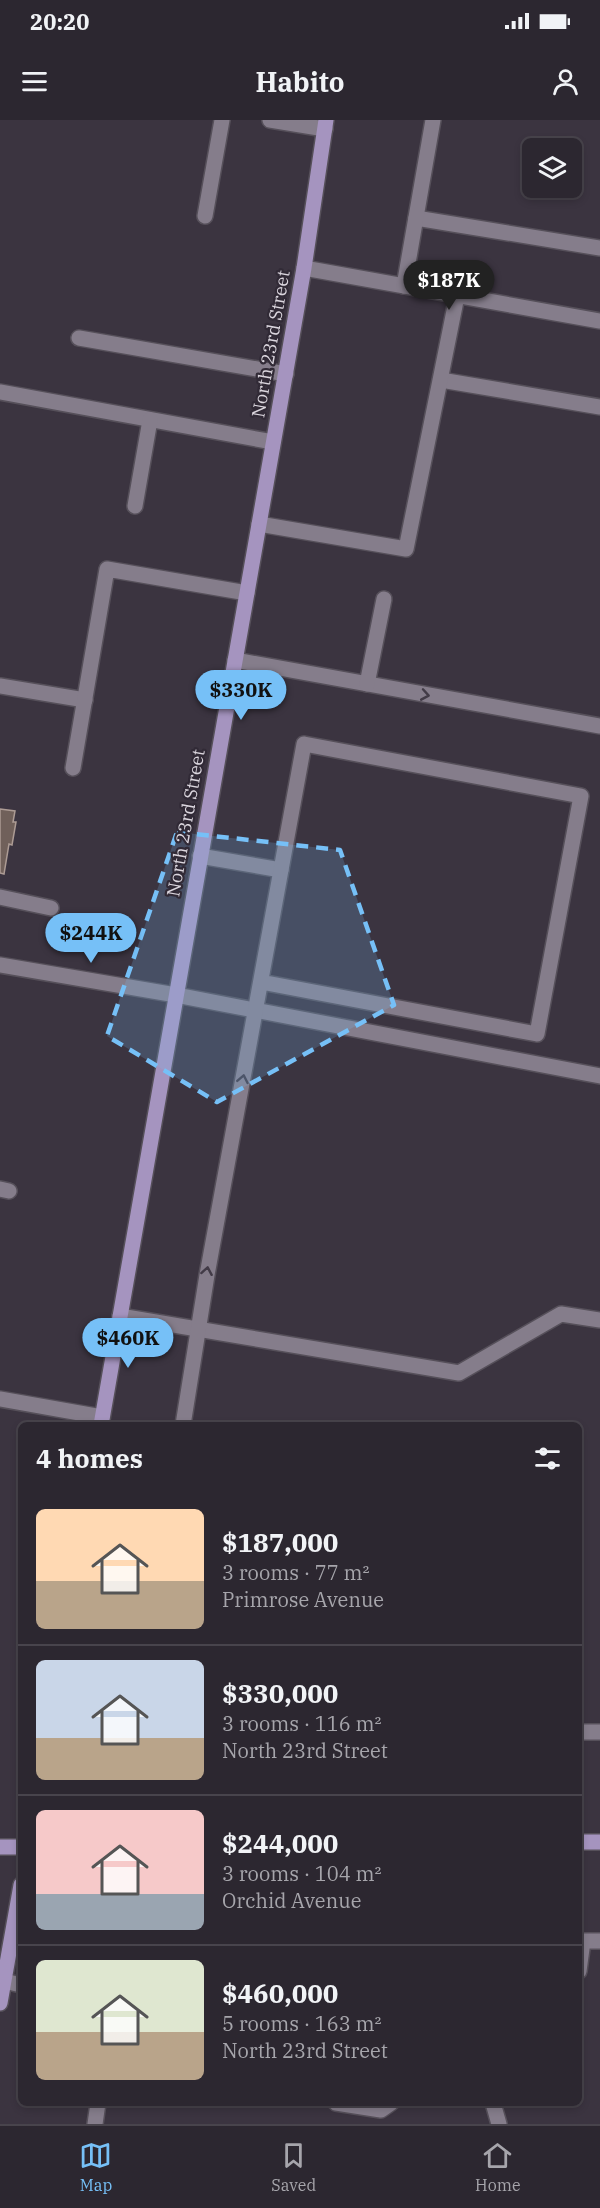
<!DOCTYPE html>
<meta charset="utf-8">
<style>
:root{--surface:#2c2730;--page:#38333c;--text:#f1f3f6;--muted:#a6a5ab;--line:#48444c;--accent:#76c0f7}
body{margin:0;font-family:"IBM Plex Serif",serif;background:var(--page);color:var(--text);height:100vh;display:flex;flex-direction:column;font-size:22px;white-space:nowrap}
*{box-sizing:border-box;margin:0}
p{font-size:20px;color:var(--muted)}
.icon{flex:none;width:33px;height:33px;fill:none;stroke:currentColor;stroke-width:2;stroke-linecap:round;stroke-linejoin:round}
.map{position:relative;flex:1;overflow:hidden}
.panel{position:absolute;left:18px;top:1302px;width:564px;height:684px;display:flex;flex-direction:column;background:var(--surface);border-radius:9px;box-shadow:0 3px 9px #0003,0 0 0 2px var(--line)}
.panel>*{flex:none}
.fabs{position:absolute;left:522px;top:18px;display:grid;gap:12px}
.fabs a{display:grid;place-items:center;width:60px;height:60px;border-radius:9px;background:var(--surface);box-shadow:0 3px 9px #0003,0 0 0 2px var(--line);font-size:30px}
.price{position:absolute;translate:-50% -51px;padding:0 14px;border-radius:21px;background:var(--accent);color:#111;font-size:20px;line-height:39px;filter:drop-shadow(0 2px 3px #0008)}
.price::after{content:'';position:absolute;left:50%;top:36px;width:18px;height:14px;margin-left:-9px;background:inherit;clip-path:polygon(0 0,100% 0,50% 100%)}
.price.selected{background:#222;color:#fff}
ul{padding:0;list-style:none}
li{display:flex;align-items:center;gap:18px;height:150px;padding:0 18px}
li+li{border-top:2px solid var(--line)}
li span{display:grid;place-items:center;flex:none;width:168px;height:120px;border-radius:9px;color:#555}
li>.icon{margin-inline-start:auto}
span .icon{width:72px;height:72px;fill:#fffc;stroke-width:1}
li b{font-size:26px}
h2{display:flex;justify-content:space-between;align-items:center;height:72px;padding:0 18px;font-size:26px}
.status{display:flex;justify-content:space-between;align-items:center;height:42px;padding:0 30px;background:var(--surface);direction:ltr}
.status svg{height:16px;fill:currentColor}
header{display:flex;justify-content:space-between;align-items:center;height:78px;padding:0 18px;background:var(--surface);font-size:27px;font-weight:700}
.tab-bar{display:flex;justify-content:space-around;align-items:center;height:84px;border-top:2px solid var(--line);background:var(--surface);font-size:16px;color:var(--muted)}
.tab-bar a{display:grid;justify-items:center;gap:3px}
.tab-bar .selected{color:var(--accent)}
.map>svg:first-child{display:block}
</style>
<div class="status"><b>20:20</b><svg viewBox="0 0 49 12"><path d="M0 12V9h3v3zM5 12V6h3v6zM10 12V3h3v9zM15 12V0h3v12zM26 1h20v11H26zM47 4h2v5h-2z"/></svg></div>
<header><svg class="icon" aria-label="menu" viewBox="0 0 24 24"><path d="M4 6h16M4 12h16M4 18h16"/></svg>Habito<svg class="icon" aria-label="person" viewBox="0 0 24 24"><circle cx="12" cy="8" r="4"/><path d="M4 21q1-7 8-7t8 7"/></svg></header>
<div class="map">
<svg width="600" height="2004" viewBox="0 0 600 2004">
<rect width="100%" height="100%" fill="#3b3440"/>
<!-- building -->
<polygon fill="#70605a" stroke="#ac9b94" stroke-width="1.5" points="0,689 15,691 13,702 16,702 12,725 9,724 4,754 0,753"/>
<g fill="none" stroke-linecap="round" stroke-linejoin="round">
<defs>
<g id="minor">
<polyline points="270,0 325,9"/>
<polyline points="205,96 222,0"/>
<polyline points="416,98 600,128"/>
<polyline points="304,148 600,201"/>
<polyline points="404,166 433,0"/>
<polyline points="79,218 286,254"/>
<polyline points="441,260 600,287"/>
<polyline points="0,272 273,322"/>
<polyline points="135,386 150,300"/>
<polyline points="259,404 406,429 457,176"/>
<polyline points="235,540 600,606"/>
<polyline points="367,564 384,479"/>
<polyline points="0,566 85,580"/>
<polyline points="73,648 107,449 247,473"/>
<polyline points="200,736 281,750"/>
<polyline points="0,777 51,788"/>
<polyline points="0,845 176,875 600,956"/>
<polyline points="0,1069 9,1071"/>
<polyline points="120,1196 459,1253 561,1194 600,1200"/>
<polyline points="0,1279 102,1297"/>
<polyline points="183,1305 207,1155 304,624 581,676 537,914 261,862"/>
<polyline points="579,1612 600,1612"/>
<polyline points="579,1851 583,1821 600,1821"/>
<polyline points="4,1861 21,1865"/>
<polyline points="336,1983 381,1990 391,1983"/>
<polyline points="493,1983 499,2004"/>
<polyline points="95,2004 98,1983"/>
</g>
<g id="major">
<polyline points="101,1305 304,148 326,0"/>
<polyline points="579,1722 600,1722"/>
<polyline points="0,1727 21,1727"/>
<polyline points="0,1883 21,1765"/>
</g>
</defs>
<!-- minor casing -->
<use href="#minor" stroke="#56505a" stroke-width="18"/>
<!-- major casing -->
<use href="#major" stroke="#56505a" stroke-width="18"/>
<!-- minor -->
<use href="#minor" stroke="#857d8b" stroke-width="15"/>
<!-- major -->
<use href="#major" stroke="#a594bf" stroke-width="15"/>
</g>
<!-- one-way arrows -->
<defs><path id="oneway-chevron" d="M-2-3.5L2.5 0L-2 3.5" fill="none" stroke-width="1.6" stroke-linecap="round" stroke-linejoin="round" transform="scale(1.5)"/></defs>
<g stroke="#423b47">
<use href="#oneway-chevron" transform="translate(425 575) rotate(10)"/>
<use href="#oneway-chevron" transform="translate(243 959) rotate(-79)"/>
<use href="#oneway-chevron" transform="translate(207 1151) rotate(-80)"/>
</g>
<!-- marked area -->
<path fill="#76c0f7" fill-opacity="0.2" stroke="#76c0f7" stroke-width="4.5" stroke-dasharray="12 8" stroke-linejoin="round" d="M177,712L340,730L394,885L217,982L107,916Z"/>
<g text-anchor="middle" stroke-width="4.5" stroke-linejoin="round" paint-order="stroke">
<!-- street labels -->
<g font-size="18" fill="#dbd6de" stroke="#312a36">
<text transform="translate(271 224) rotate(-80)" y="6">North 23rd Street</text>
<text transform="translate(186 703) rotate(-80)" y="6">North 23rd Street</text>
</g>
</g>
</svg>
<div class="fabs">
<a><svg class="icon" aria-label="layers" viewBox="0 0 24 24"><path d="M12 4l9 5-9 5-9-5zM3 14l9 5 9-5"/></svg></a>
</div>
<b class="price selected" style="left:449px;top:191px">$187K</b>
<b class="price" style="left:241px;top:601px">$330K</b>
<b class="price" style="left:91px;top:844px">$244K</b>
<b class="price" style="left:128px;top:1249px">$460K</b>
<section class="panel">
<h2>4 homes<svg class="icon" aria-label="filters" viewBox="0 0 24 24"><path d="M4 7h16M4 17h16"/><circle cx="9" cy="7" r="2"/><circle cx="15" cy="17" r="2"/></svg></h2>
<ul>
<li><span style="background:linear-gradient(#ffd9b3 60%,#b9a48a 0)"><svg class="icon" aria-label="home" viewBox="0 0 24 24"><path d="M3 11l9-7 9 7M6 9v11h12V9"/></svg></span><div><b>$187,000</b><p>3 rooms · 77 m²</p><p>Primrose Avenue</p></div></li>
<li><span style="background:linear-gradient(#c9d6e8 65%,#b9a48a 0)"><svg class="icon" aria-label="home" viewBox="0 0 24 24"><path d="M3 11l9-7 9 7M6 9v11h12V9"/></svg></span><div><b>$330,000</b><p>3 rooms · 116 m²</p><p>North 23rd Street</p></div></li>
<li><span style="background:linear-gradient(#f6c9c9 70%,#9aa5b1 0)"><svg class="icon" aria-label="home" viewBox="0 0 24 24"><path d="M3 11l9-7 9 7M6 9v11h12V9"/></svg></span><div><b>$244,000</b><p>3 rooms · 104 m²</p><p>Orchid Avenue</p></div></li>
<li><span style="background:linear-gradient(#dfe7d0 60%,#b9a48a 0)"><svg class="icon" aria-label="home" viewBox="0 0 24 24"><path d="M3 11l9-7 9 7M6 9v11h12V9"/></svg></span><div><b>$460,000</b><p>5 rooms · 163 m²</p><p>North 23rd Street</p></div></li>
</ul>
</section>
</div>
<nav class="tab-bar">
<a class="selected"><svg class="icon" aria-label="map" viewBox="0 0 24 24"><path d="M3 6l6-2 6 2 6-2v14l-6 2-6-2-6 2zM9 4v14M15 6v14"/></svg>Map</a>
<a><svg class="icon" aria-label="saved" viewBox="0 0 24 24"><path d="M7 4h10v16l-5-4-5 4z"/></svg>Saved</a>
<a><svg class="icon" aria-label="home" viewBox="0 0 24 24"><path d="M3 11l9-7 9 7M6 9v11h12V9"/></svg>Home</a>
</nav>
